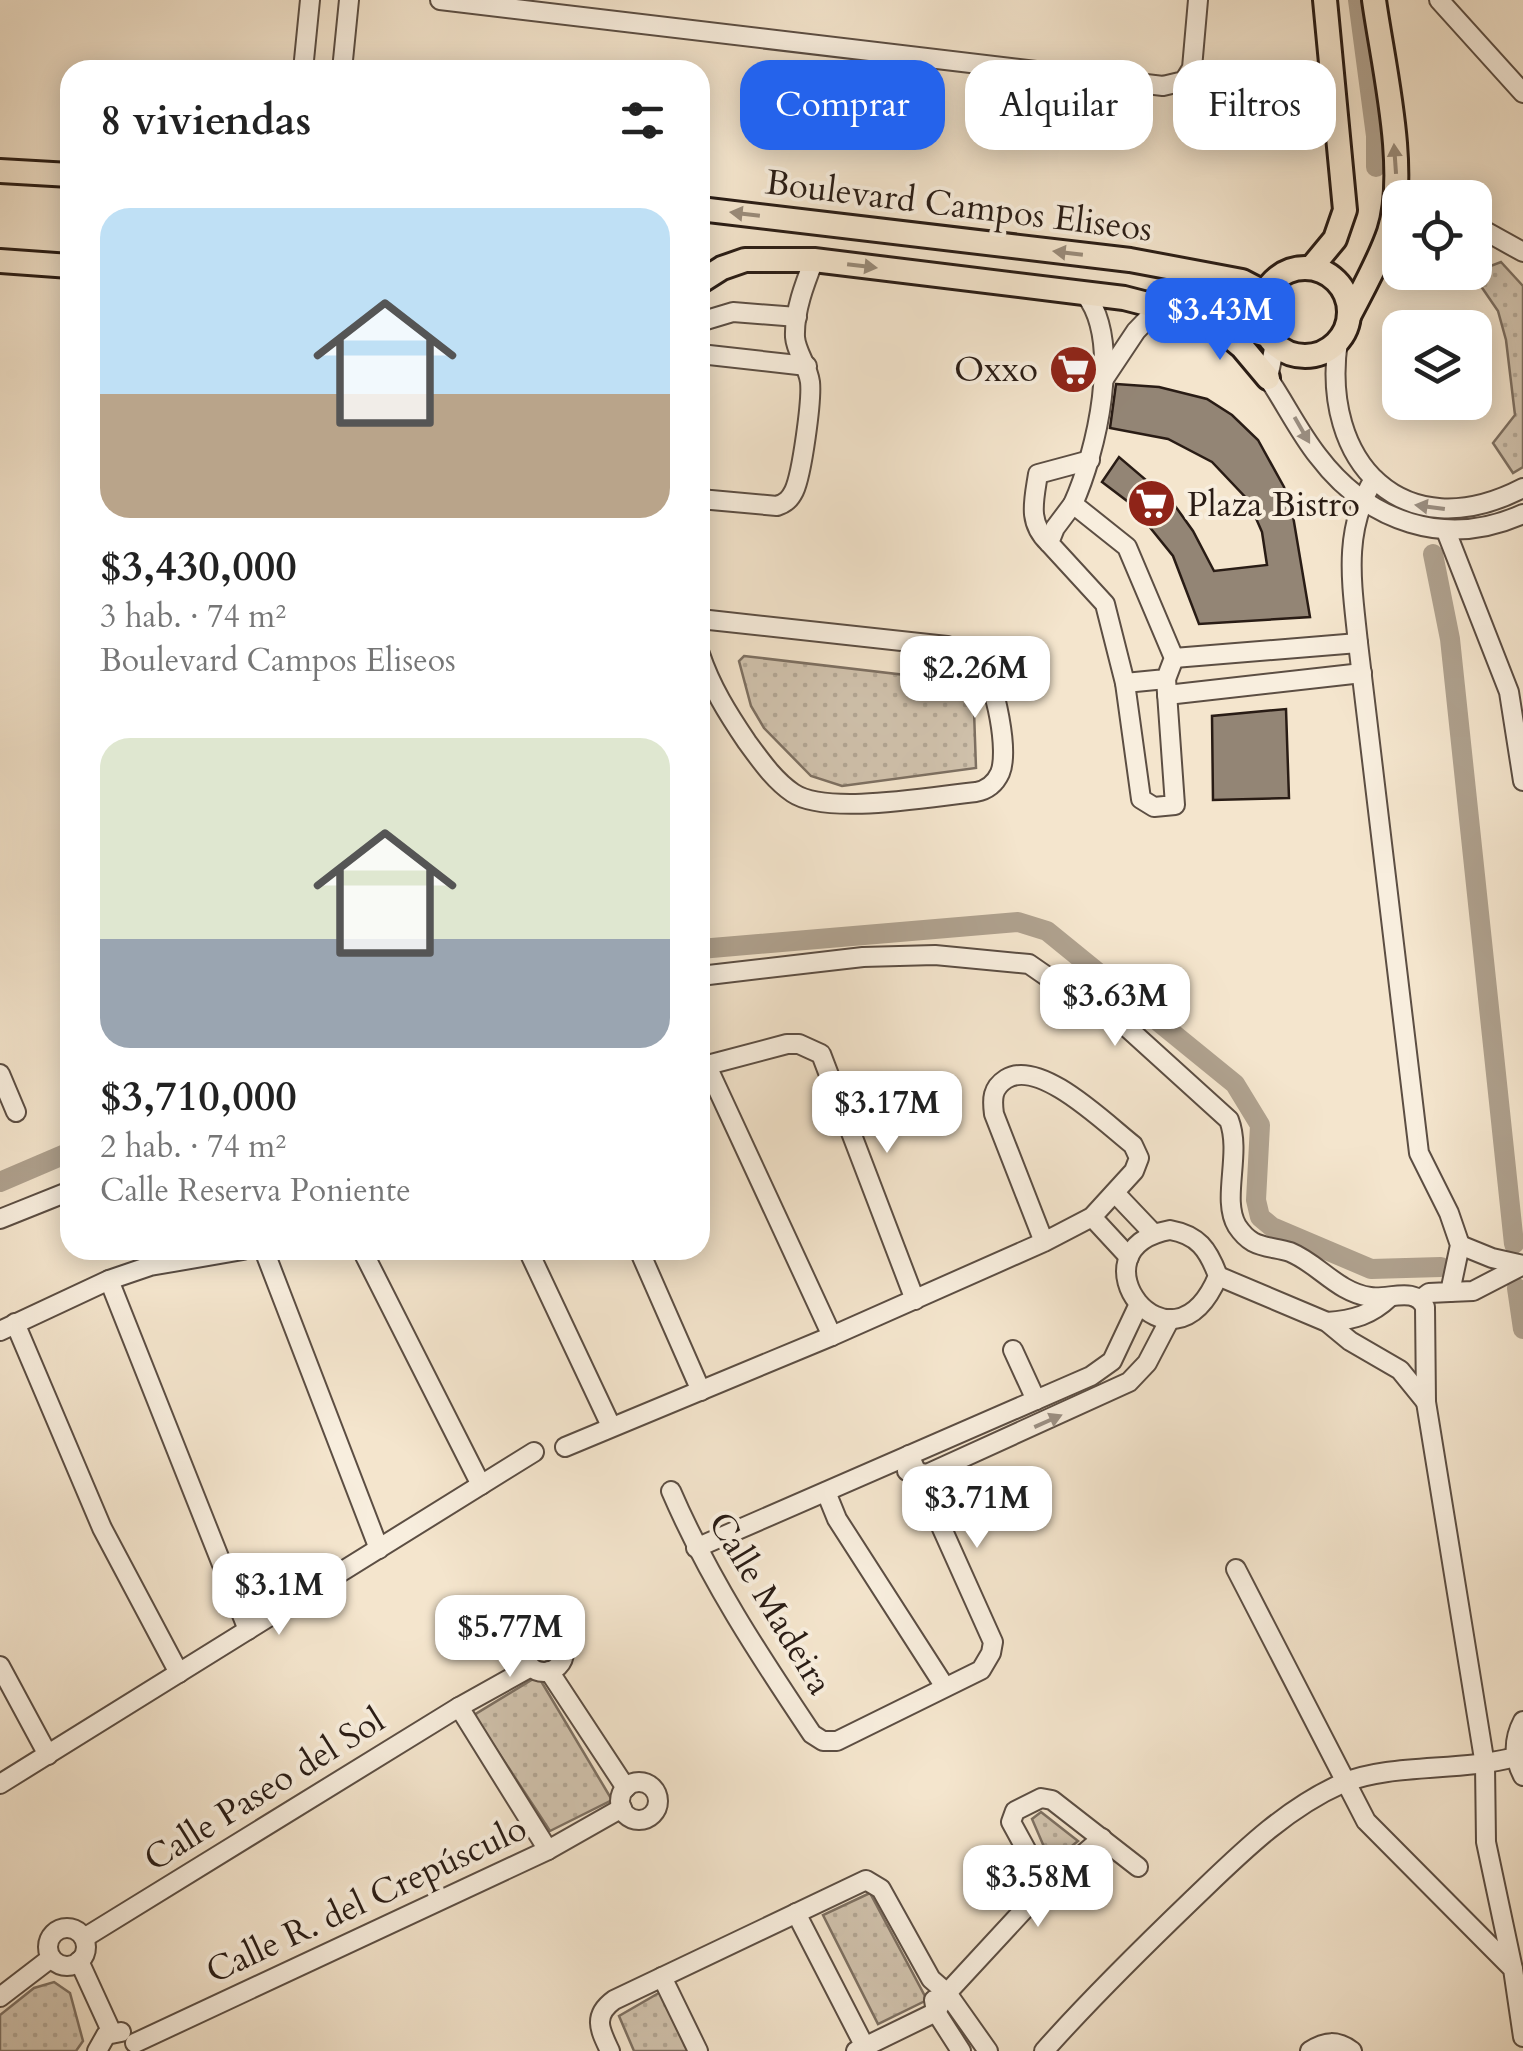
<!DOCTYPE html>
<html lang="es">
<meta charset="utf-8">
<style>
:root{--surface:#fff;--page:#f2f2f2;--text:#222;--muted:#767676;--accent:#2563eb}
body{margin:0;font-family:Cardo,serif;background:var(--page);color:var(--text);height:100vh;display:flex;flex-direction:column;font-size:38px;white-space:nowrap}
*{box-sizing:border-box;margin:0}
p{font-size:32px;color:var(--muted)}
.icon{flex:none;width:55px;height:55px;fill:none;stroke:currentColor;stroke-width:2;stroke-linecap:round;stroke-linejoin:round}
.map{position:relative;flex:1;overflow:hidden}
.drawer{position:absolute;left:60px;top:60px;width:650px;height:1200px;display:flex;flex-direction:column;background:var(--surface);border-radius:30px;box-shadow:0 5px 25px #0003}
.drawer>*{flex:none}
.guide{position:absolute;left:740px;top:60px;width:632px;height:90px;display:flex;gap:20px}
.tools{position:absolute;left:1382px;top:180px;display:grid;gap:20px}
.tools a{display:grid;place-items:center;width:110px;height:110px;border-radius:20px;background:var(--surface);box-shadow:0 5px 25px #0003;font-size:50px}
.price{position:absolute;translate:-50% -85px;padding:0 22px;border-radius:20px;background:#fff;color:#222;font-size:32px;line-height:65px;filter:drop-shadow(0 2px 5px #0008)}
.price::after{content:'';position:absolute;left:50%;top:60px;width:30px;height:22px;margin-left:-15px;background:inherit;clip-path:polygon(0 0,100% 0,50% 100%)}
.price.current{background:var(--accent);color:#fff}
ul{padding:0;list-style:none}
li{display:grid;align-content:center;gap:20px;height:530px;padding:0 40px}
li span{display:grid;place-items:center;height:310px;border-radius:30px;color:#555}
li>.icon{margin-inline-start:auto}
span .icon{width:180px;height:180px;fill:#fffc;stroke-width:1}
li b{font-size:42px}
h2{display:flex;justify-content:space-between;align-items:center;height:120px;padding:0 40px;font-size:42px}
.tag{padding:0 35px;border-radius:30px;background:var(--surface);box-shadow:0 5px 25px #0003;font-size:35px;line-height:90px}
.tag.current{background:var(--accent);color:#fff}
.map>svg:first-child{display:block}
</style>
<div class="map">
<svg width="1523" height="2051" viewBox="0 0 1523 2051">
<defs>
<pattern id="park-dots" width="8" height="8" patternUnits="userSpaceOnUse" patternTransform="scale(2.5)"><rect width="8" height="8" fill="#d1c3ae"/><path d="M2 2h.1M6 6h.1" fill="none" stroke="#b3a795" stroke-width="1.8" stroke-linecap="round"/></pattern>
</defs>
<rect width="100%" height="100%" fill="#f4e5cd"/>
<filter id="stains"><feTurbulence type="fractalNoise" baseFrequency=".002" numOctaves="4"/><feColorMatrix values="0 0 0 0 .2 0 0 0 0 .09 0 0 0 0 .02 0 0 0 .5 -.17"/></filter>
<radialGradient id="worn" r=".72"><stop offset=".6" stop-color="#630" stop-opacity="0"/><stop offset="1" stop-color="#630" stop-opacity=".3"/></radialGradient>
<!-- park -->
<g fill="url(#park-dots)" stroke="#7d7062" stroke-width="2.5">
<polygon points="1501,262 1523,286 1523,467 1513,473 1493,443 1515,415 1506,340 1498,311 1472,273"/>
<polygon points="744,656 948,680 969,691 974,711 976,768 842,786 811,776 764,728 751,706 739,661"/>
<polygon points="538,1676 612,1800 550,1831 474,1715"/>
<polygon points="1041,1812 1078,1841 1051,1863 1032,1819"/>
<polygon points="870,1893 927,2000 878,2024 823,1915"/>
<polygon points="54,1982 70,1993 83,2041 76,2051 0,2051 0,2015 34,1988"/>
<polygon points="664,1990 692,2051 634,2051 619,2016"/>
</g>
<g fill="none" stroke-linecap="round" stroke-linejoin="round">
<!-- canal -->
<g stroke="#afa18e" stroke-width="20">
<polyline points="1358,0 1376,136 1376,167"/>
<polyline points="1433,554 1450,639 1514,1244"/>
<polyline points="700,949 1018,922 1047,931 1235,1084 1260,1125 1256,1200 1260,1217 1272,1227 1371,1269 1441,1267"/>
<polyline points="0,1182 70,1152"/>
<polyline points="1517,1288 1523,1329"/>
</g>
</g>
<!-- building -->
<g fill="#938575" stroke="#291c15" stroke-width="2.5">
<polygon points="1116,384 1159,387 1207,399 1232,415 1258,440 1284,487 1293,516 1310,617 1199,624 1173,556 1131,504 1102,482 1119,457 1173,503 1193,531 1214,571 1267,565 1262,532 1248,500 1212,462 1168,439 1110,428"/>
<polygon points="1286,709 1289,798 1213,800 1212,716"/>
</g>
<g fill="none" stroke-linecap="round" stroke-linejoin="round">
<defs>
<g id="minor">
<polyline points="440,0 1163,86 1184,81 1192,68 1198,0"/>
<polyline points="1439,0 1523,93"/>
<polyline points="303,70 310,0"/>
<polyline points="342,70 349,0"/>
<polyline points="1487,232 1523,252"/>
<path d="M1085,294C1123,342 1096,453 1073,504L1127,547L1174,658L1166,679L1125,683"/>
<polyline points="703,321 733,312 797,317"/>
<path d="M1338,341C1320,462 1403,550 1523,488"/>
<path d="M1275,344L1268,378C1285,403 1299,432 1318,456C1368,522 1446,549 1523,514"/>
<polyline points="700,354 807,366"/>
<polyline points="1104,379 1136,331 1161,305"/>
<path d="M1374,479C1342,532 1352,584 1358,643L1419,1153L1449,1213L1460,1245L1450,1292L1429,1293L1421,1299"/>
<path d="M700,499L777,506C786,503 790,499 794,491C802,474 812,400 810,382C808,366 796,352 795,337C794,311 805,283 814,260"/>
<polyline points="1073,504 1055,528 1049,543 1105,604 1125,683 1141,799 1154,807 1175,805 1166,679"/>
<polyline points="1446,531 1509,692 1523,781"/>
<path d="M1049,543C1027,522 1034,501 1038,474L1090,460"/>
<path d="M700,619L947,646C959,651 972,655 981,666C996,683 1009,752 1000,773C995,784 987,790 976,792C934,796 827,816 793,793C774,780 761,761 747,742C728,714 711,687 700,654"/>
<polyline points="1174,658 1358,643"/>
<polyline points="1167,695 1362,673"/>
<path d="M700,976L863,957L935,955L1029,964L1091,1007L1121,1022L1229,1120C1242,1154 1221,1199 1237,1226C1241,1232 1246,1238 1253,1242C1264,1248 1278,1248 1290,1252C1319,1264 1337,1292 1370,1297C1389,1300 1415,1286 1425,1307L1426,1402L1485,1765L1486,1842L1513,1969"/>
<polyline points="706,1064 832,1336"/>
<polyline points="700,1067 787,1044 799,1044 821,1054 915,1300"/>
<polyline points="0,1074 16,1112"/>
<polyline points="1115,1193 1153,1233"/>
<polyline points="1092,1217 1129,1257"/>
<polyline points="0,1219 70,1191"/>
<path d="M1170,1230C1198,1235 1208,1249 1218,1276C1171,1388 1067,1249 1170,1230Z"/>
<polyline points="1460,1245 1492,1258 1523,1265"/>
<polyline points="264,1250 379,1549"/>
<polyline points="362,1250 481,1485"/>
<polyline points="528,1250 611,1426"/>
<polyline points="639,1250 701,1391"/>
<polyline points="1218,1276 1327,1322 1350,1341 1400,1370 1426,1402"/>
<polyline points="109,1280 248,1630"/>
<polyline points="1450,1292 1473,1291 1523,1265"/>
<path d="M1327,1322C1354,1320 1371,1315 1390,1297"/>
<polyline points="15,1323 102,1528 179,1673"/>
<polyline points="0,1331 109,1280 150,1266 243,1250"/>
<polyline points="1013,1350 1036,1400"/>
<path d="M565,1447L832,1336L1044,1242L1092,1217L1134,1171L1139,1158L1133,1145C1106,1124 1040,1058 1006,1079C992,1088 992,1099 994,1114L1044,1242"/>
<polyline points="907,1471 927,1474 1129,1382 1147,1363 1170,1319"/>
<path d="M671,1491C709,1579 759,1655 812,1734L823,1741H837L981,1670L991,1653L993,1642L909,1455"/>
<polyline points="826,1492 837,1519 945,1687"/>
<polyline points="696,1548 1091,1376 1112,1361 1138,1306"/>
<polyline points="1236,1569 1366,1821 1513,1969 1523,2037"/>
<circle cx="544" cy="1652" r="20"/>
<polyline points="0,1666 48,1755"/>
<polyline points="549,1671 626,1788"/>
<polyline points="459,1707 548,1850"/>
<path d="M1523,1721C1513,1740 1513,1757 1523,1776"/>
<circle cx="639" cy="1801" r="19"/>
<polyline points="0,1784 534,1452"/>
<polyline points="1046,1886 1011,1822 1015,1811 1041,1798 1052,1800 1138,1867"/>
<polyline points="796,1913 865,2047"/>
<circle cx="67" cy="1947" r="19"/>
<polyline points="84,1938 459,1707 531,1667"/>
<polyline points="79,1961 112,2033"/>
<polyline points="662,1977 698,2051"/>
<polyline points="0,1997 51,1958"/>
<polyline points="934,2000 936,2012 961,2051"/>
<polyline points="135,2043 548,1850 622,1808"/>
<polyline points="97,2051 106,2035 121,2032"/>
<path d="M610,2051C600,2030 592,2016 614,2000L866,1880L881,1889L931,1979L947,1993L988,2051"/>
<polyline points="856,2051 936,2012 947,1993 1046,1886 1102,1838"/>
<path d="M1044,2051C1091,1998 1142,1948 1193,1899C1239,1855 1284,1809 1343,1783C1392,1763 1460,1772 1515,1757"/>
<path d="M1310,2051C1325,2041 1337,2040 1352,2051"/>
</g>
<g id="major">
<polyline points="0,171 70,175"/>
<polyline points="700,209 1130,260 1242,281 1265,293"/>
<polyline points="0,261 70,266"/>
<polyline points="1311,268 1335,239 1345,210 1325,0"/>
<circle cx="1305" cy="312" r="44"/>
<polyline points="700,282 722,268 745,260 814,260 1124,298 1268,335"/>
<path d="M1349,316C1363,289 1379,261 1389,232C1409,171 1383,65 1374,0"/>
<polyline points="1214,324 1242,347 1268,378"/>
</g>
</defs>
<!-- minor casing -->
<use href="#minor" stroke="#5c4e43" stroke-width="22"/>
<!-- major casing -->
<use href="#major" stroke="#291c15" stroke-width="28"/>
<!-- minor -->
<use href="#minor" stroke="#f8eede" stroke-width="18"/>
<!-- major -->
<use href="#major" stroke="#f4e5cd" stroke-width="22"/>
</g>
<!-- one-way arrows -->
<defs><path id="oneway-solid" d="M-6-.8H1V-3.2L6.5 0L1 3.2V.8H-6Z" transform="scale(2.5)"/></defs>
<g fill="#998b7a">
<use href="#oneway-solid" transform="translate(1395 159) rotate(-94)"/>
<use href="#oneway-solid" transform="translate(745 214) rotate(-173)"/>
<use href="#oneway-solid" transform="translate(1068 253) rotate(-173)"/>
<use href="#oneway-solid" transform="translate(862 266) rotate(7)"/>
</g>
<g fill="#9b9084">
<use href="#oneway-solid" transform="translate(1302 430) rotate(60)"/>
<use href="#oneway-solid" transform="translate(1430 507) rotate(-172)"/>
<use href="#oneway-solid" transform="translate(1048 1421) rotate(-24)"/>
</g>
<!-- icons -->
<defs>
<symbol id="supermarket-disc" viewBox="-11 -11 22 22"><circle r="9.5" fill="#8f2418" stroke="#f8eede"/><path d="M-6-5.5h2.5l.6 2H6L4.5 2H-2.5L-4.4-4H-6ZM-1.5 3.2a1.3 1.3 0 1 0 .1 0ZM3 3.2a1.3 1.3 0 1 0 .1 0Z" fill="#fff"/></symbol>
</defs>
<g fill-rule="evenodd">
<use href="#supermarket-disc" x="1046" y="342" width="55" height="55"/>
<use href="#supermarket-disc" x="1124" y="476" width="55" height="55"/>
</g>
<g text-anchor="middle" stroke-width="8" stroke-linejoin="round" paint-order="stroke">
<!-- street labels -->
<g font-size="35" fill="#291c15" stroke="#f8eede">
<text transform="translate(959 205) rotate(7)" y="12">Boulevard Campos Eliseos</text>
<text transform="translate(771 1603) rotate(59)" y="12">Calle Madeira</text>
<text transform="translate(264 1789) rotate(-32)" y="12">Calle Paseo del Sol</text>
<text transform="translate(366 1899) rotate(-25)" y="12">Calle R. del Crepúsculo</text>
</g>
<!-- poi labels -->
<g font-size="35" fill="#291c15" stroke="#f8eede" text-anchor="end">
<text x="1038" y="381">Oxxo</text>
<text x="1187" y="516" text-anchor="start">Plaza Bistro</text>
</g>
</g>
<rect width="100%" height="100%" filter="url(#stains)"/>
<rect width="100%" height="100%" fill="url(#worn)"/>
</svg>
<div class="tools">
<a><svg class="icon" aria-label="locate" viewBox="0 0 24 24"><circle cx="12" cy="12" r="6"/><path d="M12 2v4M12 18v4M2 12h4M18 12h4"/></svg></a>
<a><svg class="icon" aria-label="layers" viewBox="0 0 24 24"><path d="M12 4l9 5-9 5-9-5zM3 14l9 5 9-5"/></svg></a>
</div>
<b class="price current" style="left:1220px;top:363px">$3.43M</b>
<b class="price" style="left:975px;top:721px">$2.26M</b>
<b class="price" style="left:1115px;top:1049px">$3.63M</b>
<b class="price" style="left:887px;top:1156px">$3.17M</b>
<b class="price" style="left:977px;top:1551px">$3.71M</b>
<b class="price" style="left:279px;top:1638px">$3.1M</b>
<b class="price" style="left:510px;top:1680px">$5.77M</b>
<b class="price" style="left:1038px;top:1930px">$3.58M</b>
<div class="guide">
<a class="tag current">Comprar</a>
<a class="tag">Alquilar</a>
<a class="tag">Filtros</a>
</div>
<section class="drawer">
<h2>8 viviendas<svg class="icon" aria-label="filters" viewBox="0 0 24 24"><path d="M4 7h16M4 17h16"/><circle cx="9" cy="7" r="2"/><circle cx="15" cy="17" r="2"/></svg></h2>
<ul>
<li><span style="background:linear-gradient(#bfe0f5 60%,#b9a48a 0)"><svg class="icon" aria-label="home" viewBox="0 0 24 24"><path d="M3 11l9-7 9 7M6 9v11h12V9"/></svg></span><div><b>$3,430,000</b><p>3 hab. · 74 m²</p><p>Boulevard Campos Eliseos</p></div></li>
<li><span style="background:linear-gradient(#dfe7d0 65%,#9aa5b1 0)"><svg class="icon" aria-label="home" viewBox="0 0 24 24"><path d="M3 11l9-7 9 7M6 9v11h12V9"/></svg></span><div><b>$3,710,000</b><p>2 hab. · 74 m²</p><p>Calle Reserva Poniente</p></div></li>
</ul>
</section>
</div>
